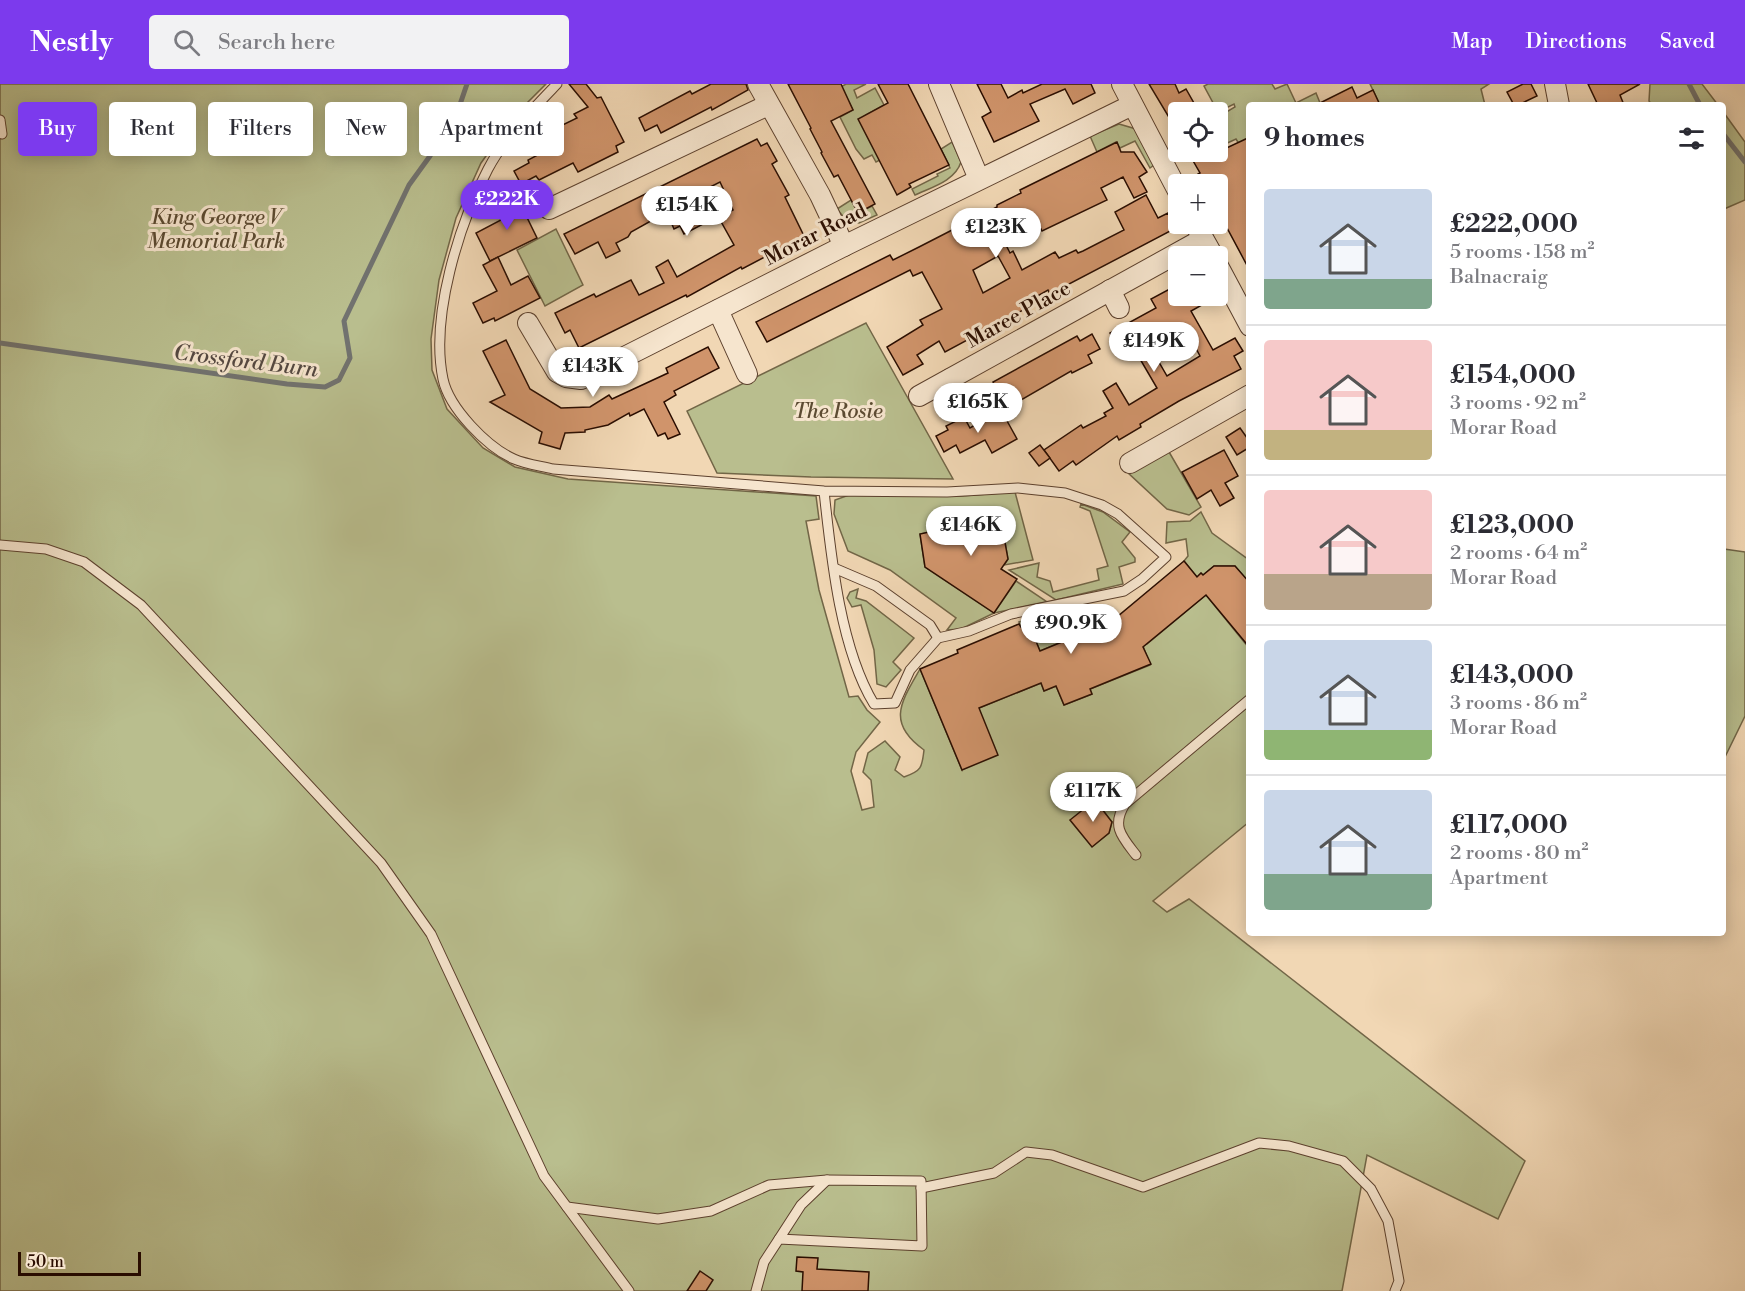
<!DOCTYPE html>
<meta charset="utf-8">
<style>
:root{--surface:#fff;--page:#f2f2f3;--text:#2b2b33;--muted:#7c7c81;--line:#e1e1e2;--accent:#7c3aed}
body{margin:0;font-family:"Libre Bodoni",serif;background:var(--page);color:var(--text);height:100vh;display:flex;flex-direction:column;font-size:22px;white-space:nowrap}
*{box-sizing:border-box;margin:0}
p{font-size:20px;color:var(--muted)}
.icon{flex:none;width:33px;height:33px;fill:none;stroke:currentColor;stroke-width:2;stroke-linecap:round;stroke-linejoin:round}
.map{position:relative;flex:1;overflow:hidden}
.details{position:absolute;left:1246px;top:18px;width:480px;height:834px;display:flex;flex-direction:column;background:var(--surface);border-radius:6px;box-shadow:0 3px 15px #0003}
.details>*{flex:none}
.guide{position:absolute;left:18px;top:18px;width:570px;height:54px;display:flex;gap:12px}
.fabs{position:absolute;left:1168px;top:18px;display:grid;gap:12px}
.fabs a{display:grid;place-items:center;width:60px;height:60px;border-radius:6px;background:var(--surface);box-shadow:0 3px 15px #0003;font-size:30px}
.scale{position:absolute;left:18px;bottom:15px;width:123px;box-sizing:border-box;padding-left:6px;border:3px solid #2a0d00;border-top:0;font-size:16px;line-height:21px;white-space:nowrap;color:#2a0d00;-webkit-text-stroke:4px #f6e5ce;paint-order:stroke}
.price{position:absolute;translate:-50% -51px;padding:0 14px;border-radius:21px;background:#fff;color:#222;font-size:20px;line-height:39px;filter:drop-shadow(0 2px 3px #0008)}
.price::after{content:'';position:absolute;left:50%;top:36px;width:18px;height:14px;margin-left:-9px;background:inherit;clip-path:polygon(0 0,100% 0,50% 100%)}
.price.current{background:var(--accent);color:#fff}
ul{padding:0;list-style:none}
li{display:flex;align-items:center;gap:18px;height:150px;padding:0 18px}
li+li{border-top:2px solid var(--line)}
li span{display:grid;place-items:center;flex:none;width:168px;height:120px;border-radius:6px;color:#555}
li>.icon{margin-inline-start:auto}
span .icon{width:72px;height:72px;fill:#fffc;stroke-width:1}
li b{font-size:26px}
h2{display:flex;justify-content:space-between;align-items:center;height:72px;padding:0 18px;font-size:26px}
.tag{padding:0 21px;border-radius:6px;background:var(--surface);box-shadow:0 3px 15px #0003;font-size:21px;line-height:54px}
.tag.current{background:var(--accent);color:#fff}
header{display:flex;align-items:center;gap:36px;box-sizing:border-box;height:84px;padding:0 30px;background:var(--accent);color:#fff}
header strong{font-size:28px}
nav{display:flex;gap:33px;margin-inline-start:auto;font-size:21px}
.search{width:420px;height:54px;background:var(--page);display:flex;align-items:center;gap:15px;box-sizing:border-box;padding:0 21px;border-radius:6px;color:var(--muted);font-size:22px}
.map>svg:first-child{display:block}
</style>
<header>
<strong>Nestly</strong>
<div class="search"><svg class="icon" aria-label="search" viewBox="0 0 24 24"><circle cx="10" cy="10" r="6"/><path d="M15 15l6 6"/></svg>Search here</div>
<nav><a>Map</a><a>Directions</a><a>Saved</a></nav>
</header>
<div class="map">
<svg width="1745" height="1207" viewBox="0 0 1745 1207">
<rect width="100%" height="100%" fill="#f1d7b4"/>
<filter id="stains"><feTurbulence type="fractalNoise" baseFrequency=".00333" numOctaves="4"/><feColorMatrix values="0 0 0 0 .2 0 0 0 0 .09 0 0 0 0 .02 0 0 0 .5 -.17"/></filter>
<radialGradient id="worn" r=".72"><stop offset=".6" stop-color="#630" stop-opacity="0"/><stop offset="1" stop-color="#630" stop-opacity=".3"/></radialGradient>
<!-- green -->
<g fill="#b9be8e" stroke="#726647" stroke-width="1.5" fill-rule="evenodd">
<path d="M0,0H546L516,30L481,79L456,134L439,196L431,255L432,286L447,325L483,364L515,383L568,395L816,412L819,435L806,437L819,506L849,613L858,612L867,626L880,638L856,668L851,687L862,726L874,723L871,696L863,688L868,669L885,657L900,673L895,686L904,693C922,687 922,683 924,666C886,639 901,618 920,585L962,686L979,624L1041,599L1044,607L1056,602L1064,621L1092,610L1090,605L1150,581L1142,559L1147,560L1206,511L1249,564V738L1153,817L1167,828L1189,815L1525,1077L1498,1135L1367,1071L1342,1207H0ZM1071,736L1112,738L1109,749L1092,762Z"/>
<polygon points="846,0 866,0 854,6 857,14 875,4 884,21 866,31 886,73 876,78 872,71 864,75 856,65 840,33 853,26 849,18 830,9"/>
<polygon points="1208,0 1272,0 1275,5 1287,0 1296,19 1316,9 1320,19 1316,21 1250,21 1249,105 1241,63 1236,55 1221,62 1218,52 1218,33 1235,23 1234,20 1218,28 1204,2"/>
<polygon points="1370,0 1489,0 1481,5 1485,21 1380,21"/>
<polygon points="1650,0 1702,0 1718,21 1652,21 1649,17"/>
<polygon points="1724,29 1745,58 1745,116 1724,125"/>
<polygon points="1119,40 1136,45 1154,81 1150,84 1135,57 1120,64 1116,58 1097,68 1090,52"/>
<path d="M952,58L961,78C955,97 932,103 915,111L912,105L938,92L937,90L950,84L941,65Z"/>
<polygon points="851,116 858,129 872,122 877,131 859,139 847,137 837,125"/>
<polygon points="556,145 583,201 545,222 517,166"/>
<polygon points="866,239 953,395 811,393 717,389 687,327"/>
<polygon points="1165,361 1201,423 1189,431 1167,425 1126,387"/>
<polygon points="1015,408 1033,476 1004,481 1008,475 999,425 950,434 952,443 920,450 925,483 994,529 1016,497 1047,518 994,529 961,545 947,546 956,534 890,486 848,467 834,430 835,416 849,411 961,412"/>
<polygon points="1081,420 1103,428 1130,448 1122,458 1135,474 1135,478 1119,483 1123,500 1056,516 1009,486 1039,479 1037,493 1050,497 1053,508 1099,496 1097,485 1108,482 1090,427 1080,423"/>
<polygon points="1201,428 1212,449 1249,476 1249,499 1235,482 1214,482 1203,491 1201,489 1197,493 1184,477 1188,472 1186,455 1166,459 1167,438 1190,437"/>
<polygon points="1724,465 1745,468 1745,632 1724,675"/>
<polygon points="858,505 856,514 866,517 914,554 893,578 901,586 886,603 877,600 874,566 861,521 852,523 847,514 850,508"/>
<polygon points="1062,525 1074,553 1040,567 1029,540 1021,543 1019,538"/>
</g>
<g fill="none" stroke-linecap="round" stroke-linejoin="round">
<!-- stream -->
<g stroke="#71726f" stroke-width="5">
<polyline points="1689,0 1700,21"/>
<polyline points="1724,51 1745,78"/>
<polyline points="0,259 287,300 325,303 339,296 350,274 344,237 409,101 430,72 441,52 454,38 467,0"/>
</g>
</g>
<!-- building -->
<g fill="#d0946b" stroke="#2a0d00" stroke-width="1.5" fill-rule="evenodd">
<polygon points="569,0 586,0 597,14 601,13 624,58 616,62 618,68 578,88 573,79 539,96 536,92 521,100 514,87 529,79 528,76 551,64 544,50 577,34 574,30 588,23"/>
<polygon points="711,0 746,0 748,6 712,26 711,23 661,49 657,41 645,47 639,34 690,7 692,10"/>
<polygon points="788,0 841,0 853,26 831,37 875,120 858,129 838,91 834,93 821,69 822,68 810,45 811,44"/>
<polygon points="878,0 908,0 949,81 909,100 911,103 897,111 858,35 888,19"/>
<polygon points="977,0 1001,0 1008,14 1022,6 1023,9 1042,0 1091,0 1095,9 1073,20 1065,5 1030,20 1039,37 994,58 982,33 991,28"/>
<polygon points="1149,0 1175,0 1179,9 1186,5 1199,28 1179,28 1179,50"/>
<polygon points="1523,0 1531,0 1537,12 1518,21 1514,21 1507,8"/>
<polygon points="1588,0 1640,0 1620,11 1624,21 1598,21"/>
<polygon points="1352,3 1357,14 1373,6 1380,21 1316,21"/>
<polygon points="1250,53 1250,187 1218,127 1218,100 1204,100 1198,90 1200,89 1188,68 1218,68"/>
<polygon points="757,55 761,62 767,59 777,77 772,80 789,111 785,113 804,152 742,185 741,183 687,213 686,211 579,264 570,246 565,249 555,229 594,210 596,213 631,196 639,211 664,199 656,183 668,176 677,193 734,161 719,134 733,126 720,98 696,110 709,137 684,150 680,142 674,145 668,131 657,136 656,134 631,148 628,153 616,159 620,167 606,174 598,158 575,170 564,150"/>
<path d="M1117,58L1121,68H1134L1147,88L1139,93L1147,108L1134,114L1123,93L1101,104L1107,116L1042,147L1039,141L1031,145L1025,134L999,147L1010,169L1013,167L1022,186L1055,168L1059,174L1076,166L1078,169L1083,167L1124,146L1115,128L1146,111L1158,134L1168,129L1176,144L1050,210L1048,206L1023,220L1025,225L945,268L939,257L917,271L923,280L903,291L887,263L923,241L920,236L942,225L922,188L913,192L910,186L767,258L756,238L890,171L893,176L919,163L997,123V121L1021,109L1020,106ZM998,172L1010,194L983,209L973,186Z"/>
<polygon points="517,113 537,154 490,177 476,149 501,136 495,124"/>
<polygon points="498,173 511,201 528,192 540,214 495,237 494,234 483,239 473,219 497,207 483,181"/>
<path d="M1179,200V212H1218L1191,227L1213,266L1235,254L1243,267L1234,272L1241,285L1179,317L1140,340L1141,343L1119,356L1117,352L1076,381L1073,377L1059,387L1044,366L1081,341L1083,344L1106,332L1104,329L1113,324L1103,307L1116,299L1129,321L1157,304L1136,268L1123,274L1110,249L1156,224L1151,215ZM1187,248L1200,272L1167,292L1152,266Z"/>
<polygon points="1092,250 1100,265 1088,271 1092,279 1072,289 1071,287 1007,324 993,298 1077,252 1080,257"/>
<polygon points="506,256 530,305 561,324 590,323 609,311 612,315 668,289 666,284 708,263 719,284 674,307 676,311 664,318 680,350 668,355 665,349 658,352 644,325 630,332 629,329 608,341 585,346 585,348 565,349 560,365 539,359 542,348 490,318 505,311 483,267"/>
<polygon points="1001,326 1017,355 992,369 985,356 960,369 956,361 944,368 936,352 948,346 946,342 964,333 970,344"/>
<polygon points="1240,344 1250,358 1250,363 1237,371 1226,353"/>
<polygon points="1040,361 1050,374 1039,382 1029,369"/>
<polygon points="1224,366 1238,392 1225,399 1234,414 1220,422 1211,406 1197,415 1182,388"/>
<polygon points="999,425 1008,475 1001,485 1017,495 994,529 925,483 920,450 952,443 950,434"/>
<polygon points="1184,477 1197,493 1201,489 1203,491 1214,482 1235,482 1250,499 1250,564 1206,511 1143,563 1151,580 1090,605 1092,610 1064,621 1056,602 1044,607 1041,599 979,624 998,671 962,686 920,585 958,569 957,566 1019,540 1021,543 1029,540 1040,567 1074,553 1112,537"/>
<polygon points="1095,716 1112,738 1109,749 1092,763 1070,736"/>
<polygon points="797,1173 818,1174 817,1185 869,1188 868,1207 802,1207 803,1188 796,1187"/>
<polygon points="700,1187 713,1196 706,1207 687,1207"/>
</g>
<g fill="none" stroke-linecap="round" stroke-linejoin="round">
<defs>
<g id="lane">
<path d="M557,0C532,26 505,53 488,85C459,140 430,233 443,295C449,324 487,363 514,375C525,380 541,382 553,385L824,407L947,408L1018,404L1065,409L1102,421L1118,430L1166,473L1142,495L1124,507L1011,530L969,547L938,554L910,586L895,619L874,620C840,564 831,472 824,407"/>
<polyline points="0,36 2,50"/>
<polyline points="0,461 46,465 84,478 141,521 381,779 431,850 544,1092 629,1207"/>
<polyline points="834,484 876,502 930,541 938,554"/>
<path d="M1136,771C1122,753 1111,742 1125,720L1250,615"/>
<polyline points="921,1104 994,1089 1026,1068 1052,1071 1143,1103 1259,1059 1289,1062 1343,1077 1371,1105 1388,1137 1399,1197 1395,1207"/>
<polyline points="567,1123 658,1135 711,1127 769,1101 827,1096 921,1097 922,1162 779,1155 764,1178 756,1207"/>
<polyline points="779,1155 801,1121 827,1096"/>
</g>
<g id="street">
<polyline points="758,0 820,111 844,162"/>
<polyline points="939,0 979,95"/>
<polyline points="1122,0 1179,109"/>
<polyline points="1555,0 1559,21"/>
<polyline points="549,125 768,21"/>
<polyline points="1195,140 1213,172"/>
<polyline points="1218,182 1250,242"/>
<polyline points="1110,206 1119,224"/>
<polyline points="718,226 747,290"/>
<polyline points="528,239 557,288 566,293 581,295 844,162 1132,21"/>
<polyline points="950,295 961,318"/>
<polyline points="919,312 1203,155"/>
<polyline points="1130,379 1250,311"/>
</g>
</defs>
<!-- lane casing -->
<use href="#lane" stroke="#5c402d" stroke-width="11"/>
<!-- street casing -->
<use href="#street" stroke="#5c402d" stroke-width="22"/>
<!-- lane -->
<use href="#lane" stroke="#f6e5ce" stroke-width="9"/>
<!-- street -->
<use href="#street" stroke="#f6e5ce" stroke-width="20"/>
</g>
<g text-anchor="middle" stroke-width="6" stroke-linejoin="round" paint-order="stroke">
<!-- park labels -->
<g font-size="21" font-style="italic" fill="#5c4b32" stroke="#f6e5ce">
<text x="216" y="140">King George V<tspan x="216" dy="24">Memorial Park</tspan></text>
<text x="838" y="334">The Rosie</text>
</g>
<!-- street labels -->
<g font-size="21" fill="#2a0d00" stroke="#f6e5ce">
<text transform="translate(815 150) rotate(-27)" y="7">Morar Road</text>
<text transform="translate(1018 230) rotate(-29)" y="7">Maree Place</text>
</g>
<!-- water labels -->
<g font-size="22" font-style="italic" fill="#544841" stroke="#f6e5ce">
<text transform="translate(246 276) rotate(7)" y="8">Crossford Burn</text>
</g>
</g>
<rect width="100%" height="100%" filter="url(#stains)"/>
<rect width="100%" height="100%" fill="url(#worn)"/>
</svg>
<div class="fabs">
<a><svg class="icon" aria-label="locate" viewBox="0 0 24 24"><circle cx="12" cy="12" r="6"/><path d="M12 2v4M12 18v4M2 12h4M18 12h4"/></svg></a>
<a>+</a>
<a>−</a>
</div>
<div class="scale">50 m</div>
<b class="price current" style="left:507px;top:147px">£222K</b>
<b class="price" style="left:687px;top:153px">£154K</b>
<b class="price" style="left:996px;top:175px">£123K</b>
<b class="price" style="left:1154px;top:289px">£149K</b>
<b class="price" style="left:593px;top:314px">£143K</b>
<b class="price" style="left:978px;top:350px">£165K</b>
<b class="price" style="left:971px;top:473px">£146K</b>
<b class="price" style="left:1071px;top:571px">£90.9K</b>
<b class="price" style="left:1093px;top:739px">£117K</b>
<div class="guide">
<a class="tag current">Buy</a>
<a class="tag">Rent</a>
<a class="tag">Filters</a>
<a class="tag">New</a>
<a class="tag">Apartment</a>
</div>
<section class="details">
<h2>9 homes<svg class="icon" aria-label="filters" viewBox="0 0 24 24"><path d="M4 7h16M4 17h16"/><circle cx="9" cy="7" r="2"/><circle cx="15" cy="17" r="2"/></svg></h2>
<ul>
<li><span style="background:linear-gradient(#c9d6e8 75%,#7fa58c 0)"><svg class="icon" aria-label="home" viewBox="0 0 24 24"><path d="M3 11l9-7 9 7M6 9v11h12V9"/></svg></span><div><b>£222,000</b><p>5 rooms · 158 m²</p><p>Balnacraig</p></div></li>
<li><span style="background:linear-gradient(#f6c9c9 75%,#c2b280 0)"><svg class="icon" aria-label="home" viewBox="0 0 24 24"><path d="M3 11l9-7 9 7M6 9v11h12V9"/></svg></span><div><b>£154,000</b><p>3 rooms · 92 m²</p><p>Morar Road</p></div></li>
<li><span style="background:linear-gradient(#f6c9c9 70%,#b9a48a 0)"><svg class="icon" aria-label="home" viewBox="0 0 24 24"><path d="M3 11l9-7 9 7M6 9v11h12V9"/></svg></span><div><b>£123,000</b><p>2 rooms · 64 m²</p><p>Morar Road</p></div></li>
<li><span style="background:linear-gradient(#c9d6e8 75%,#8fb573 0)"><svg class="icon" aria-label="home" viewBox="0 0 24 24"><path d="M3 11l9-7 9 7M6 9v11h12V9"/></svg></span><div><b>£143,000</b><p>3 rooms · 86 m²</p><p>Morar Road</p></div></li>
<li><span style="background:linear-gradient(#c9d6e8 70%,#7fa58c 0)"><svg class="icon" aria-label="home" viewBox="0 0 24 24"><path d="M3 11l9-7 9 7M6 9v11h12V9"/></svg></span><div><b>£117,000</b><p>2 rooms · 80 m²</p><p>Apartment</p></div></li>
</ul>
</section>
</div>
